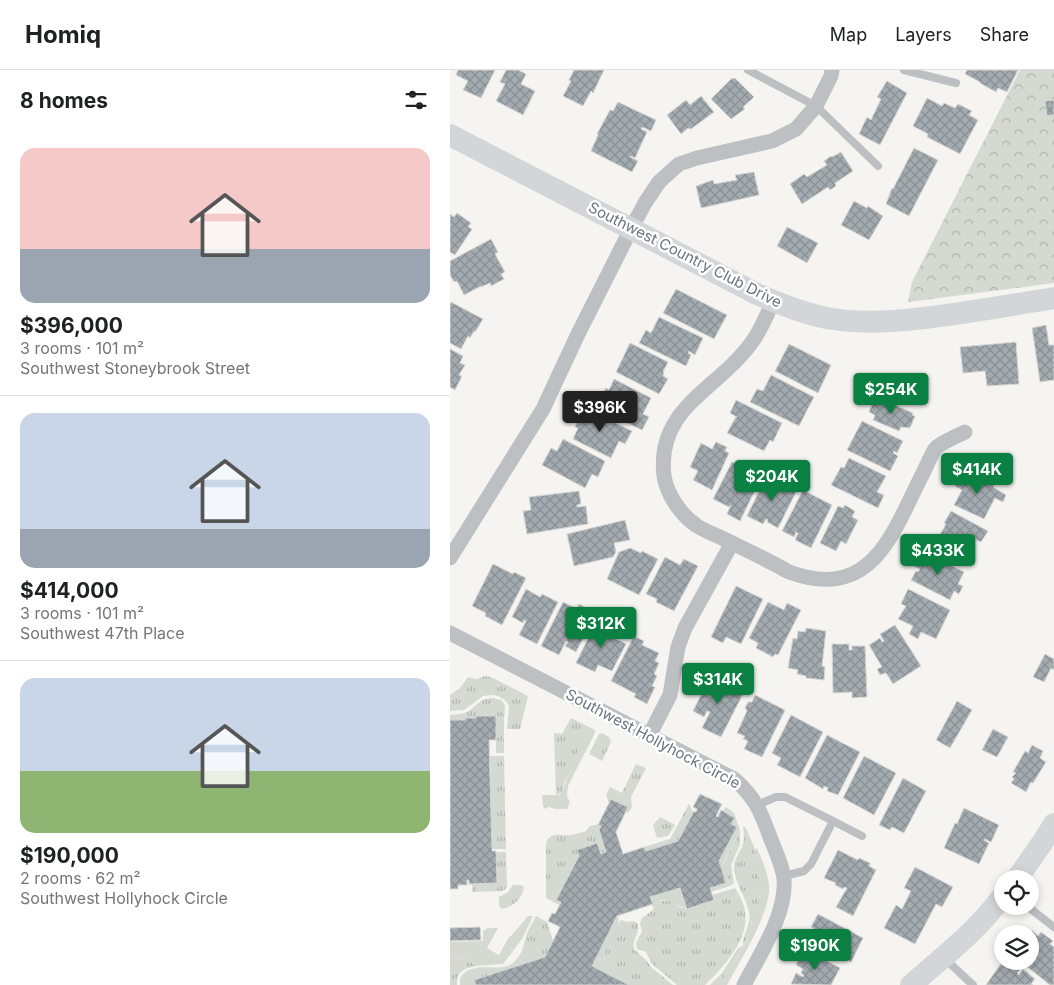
<!DOCTYPE html>
<meta charset="utf-8">
<style>
:root{--surface:#fff;--page:#f6f6f6;--text:#202124;--muted:#757577;--line:#e0e0e0;--accent:#0b8043}
body{margin:0;font-family:Inter,sans-serif;background:var(--page);color:var(--text);height:100vh;display:flex;flex-direction:column;font-size:19px;white-space:nowrap}
*{box-sizing:border-box;margin:0}
p{font-size:16px;color:var(--muted)}
.icon{flex:none;width:28px;height:28px;fill:none;stroke:currentColor;stroke-width:2;stroke-linecap:round;stroke-linejoin:round}
.map{position:relative;flex:1;overflow:hidden}
.details{display:flex;flex-direction:column;background:var(--surface);width:450px}
.details>*{flex:none}
.controls{position:absolute;left:544px;top:800px;display:grid;gap:10px}
.controls a{display:grid;place-items:center;width:45px;height:45px;border-radius:50%;background:var(--surface);box-shadow:0 2px 8px #0003;font-size:25px}
.price{position:absolute;translate:-50% -42px;padding:0 11px;border-radius:5px;background:var(--accent);color:#fff;font-size:16px;line-height:32px;filter:drop-shadow(0 1px 2px #0008)}
.price::after{content:'';position:absolute;left:50%;top:30px;width:15px;height:11px;margin-left:-8px;background:inherit;clip-path:polygon(0 0,100% 0,50% 100%)}
.price.on{background:#222;color:#fff}
ul{padding:0;list-style:none}
li{display:grid;align-content:center;gap:10px;height:265px;padding:0 20px}
li+li{border-top:1px solid var(--line)}
li span{display:grid;place-items:center;height:155px;border-radius:15px;color:#555}
li>.icon{margin-inline-start:auto}
span .icon{width:90px;height:90px;fill:#fffc;stroke-width:1}
li b{font-size:21px}
h2{display:flex;justify-content:space-between;align-items:center;height:60px;padding:0 20px;font-size:21px}
header{display:flex;align-items:center;gap:30px;box-sizing:border-box;height:70px;padding:0 25px;background:var(--surface);border-bottom:1px solid var(--line)}
header strong{font-size:24px}
nav{display:flex;gap:28px;margin-inline-start:auto;font-size:18px}
main{display:flex;flex:1;min-height:0}
.map>svg:first-child{display:block}
</style>
<header>
<strong>Homiq</strong>
<nav><a>Map</a><a>Layers</a><a>Share</a></nav>
</header>
<main>
<section class="details">
<h2>8 homes<svg class="icon" aria-label="filters" viewBox="0 0 24 24"><path d="M4 7h16M4 17h16"/><circle cx="9" cy="7" r="2"/><circle cx="15" cy="17" r="2"/></svg></h2>
<ul>
<li><span style="background:linear-gradient(#f6c9c9 65%,#9aa5b1 0)"><svg class="icon" aria-label="home" viewBox="0 0 24 24"><path d="M3 11l9-7 9 7M6 9v11h12V9"/></svg></span><div><b>$396,000</b><p>3 rooms · 101 m²</p><p>Southwest Stoneybrook Street</p></div></li>
<li><span style="background:linear-gradient(#c9d6e8 75%,#9aa5b1 0)"><svg class="icon" aria-label="home" viewBox="0 0 24 24"><path d="M3 11l9-7 9 7M6 9v11h12V9"/></svg></span><div><b>$414,000</b><p>3 rooms · 101 m²</p><p>Southwest 47th Place</p></div></li>
<li><span style="background:linear-gradient(#c9d6e8 60%,#8fb573 0)"><svg class="icon" aria-label="home" viewBox="0 0 24 24"><path d="M3 11l9-7 9 7M6 9v11h12V9"/></svg></span><div><b>$190,000</b><p>2 rooms · 62 m²</p><p>Southwest Hollyhock Circle</p></div></li>
</ul>
</section>
<div class="map">
<svg width="604" height="915" viewBox="0 0 604 915">
<defs>
<pattern id="grass-tufts" width="24" height="20" patternUnits="userSpaceOnUse" patternTransform="scale(1.25)"><rect width="24" height="20" fill="#d4d9d1"/><path d="M3 7l-1-3M5 7V3M7 7l1-3M15 17l-1-3M17 17v-4M19 17l1-3" fill="none" stroke="#b0b5af"/></pattern>
<pattern id="park-crowns" width="20" height="18" patternUnits="userSpaceOnUse" patternTransform="scale(1.25)"><rect width="20" height="18" fill="#d4d9d1"/><path d="M2 6a3 3 0 1 1 6 0M12 15a3 3 0 1 1 6 0" fill="none" stroke="#b0b5af"/></pattern>
<pattern id="building-cross-hatch" width="8" height="8" patternUnits="userSpaceOnUse" patternTransform="scale(1.25)"><rect width="8" height="8" fill="#a4abb0"/><path d="M0 0l8 8M0 8l8-8" fill="none" stroke="#899094"/></pattern>
</defs>
<rect width="100%" height="100%" fill="#f5f4f1"/>
<!-- grass -->
<g fill="url(#grass-tufts)">
<polygon points="35,606 41,607 78,626 70,659 57,659 59,636 55,630 48,626 42,625 33,626 14,640 0,641 0,625 10,618 18,607 26,609"/>
<path d="M43,628L51,630L55,635L54,649V683H46V646H26V648H16L15,650H0V645C6,644 12,644 17,642C28,636 27,629 43,628Z"/>
<polygon points="121,648 137,656 138,660 125,694 114,713 112,723 106,725 104,663 112,664"/>
<polygon points="152,663 160,668 161,672 152,691 139,684 149,664"/>
<polygon points="40,686 54,686 56,779 42,779"/>
<polygon points="186,694 196,698 181,727 182,737 179,742 176,743 178,737 162,729 159,733 156,725 160,717 172,723"/>
<polygon points="117,726 120,732 117,739 105,739 99,737 102,733"/>
<polygon points="239,734 243,742 228,771 196,781 194,777 220,769"/>
<polygon points="210,747 225,755 218,766 207,768 203,755"/>
<path d="M149,754L151,756L149,760L156,782L151,784L147,773L128,780L129,786L113,816H96V774C99,761 111,766 122,765C127,764 129,762 135,762L140,756Z"/>
<path d="M293,756L296,758L310,791L307,800L309,807V818L311,826L305,846L301,852V859L295,875L288,887L270,913H262L272,903L288,878L293,876C292,864 302,854 299,842C296,826 284,813 284,797C284,790 288,785 291,779C295,772 294,765 293,756Z"/>
<polygon points="290,760 290,774 281,795 284,813 280,816 273,795"/>
<polygon points="46,782 56,782 57,818 52,821 22,822 22,814 47,813"/>
<path d="M63,815H71L74,817C73,828 63,837 52,839L49,836V827L58,822Z"/>
<path d="M285,818C288,822 290,827 292,831C306,862 276,895 255,915H227L202,894L196,882L187,879L186,873L192,861L190,853L192,848L203,840L204,834L211,831L221,830L229,837L238,839L264,830L262,825Z"/>
<path d="M86,846L97,852L103,871L95,887L25,910L26,915H10V908C24,888 51,905 64,892C72,885 73,877 76,867C77,860 83,853 86,846Z"/>
<path d="M172,850L176,852L184,851L188,854C190,864 182,869 184,879L196,890L201,897L223,915C214,915 204,915 195,915C183,913 152,898 154,883C156,872 166,862 170,851Z"/>
<path d="M0,888L17,889L26,896C14,898 6,902 7,915H0Z"/>
</g>
<!-- park -->
<polygon fill="url(#park-crowns)" points="570,0 604,0 604,213 458,232 462,212"/>
<!-- garden -->
<g fill="#d4d9d1">
<path d="M137,656L145,660V663L118,716L117,726L95,739L93,736L92,725H110C114,721 113,716 116,711C124,694 130,678 138,660Z"/>
<polygon points="276,737 284,743 290,760 273,794 280,816 261,822 260,818 276,812 269,791 287,757 281,754 284,747 273,741"/>
<path d="M307,778C312,790 318,803 319,815C322,841 290,891 277,915H260L262,913L270,912L288,887L295,875L301,859L302,847L305,845L311,826L309,818V807L306,796L310,791L305,780Z"/>
<polygon points="96,816 113,816 106,829 111,832 109,835 96,828"/>
<path d="M230,818L237,838C226,838 213,820 203,838L200,827Z"/>
<path d="M168,845C172,861 155,872 154,889L162,899L196,915H179L142,896Z"/>
<polygon points="78,846 83,846 72,869 53,894 26,896 17,889 0,888 0,872 33,871 33,861 38,858 48,858 37,878 49,885 59,867 62,865"/>
</g>
<!-- building -->
<g fill="url(#building-cross-hatch)" stroke="#d6d6d4">
<polygon points="8,0 45,0 31,28 13,20 18,11 6,5"/>
<polygon points="56,0 68,0 76,4 71,14 85,21 73,45 46,31 55,14 50,12"/>
<polygon points="124,0 154,0 143,23 141,21 133,36 113,26 121,11 119,10"/>
<polygon points="517,0 568,0 557,22 548,18 546,22 530,13 530,12 515,4"/>
<polygon points="285,8 304,27 293,37 295,39 281,49 261,29 281,9"/>
<polygon points="437,11 457,23 430,75 409,64 417,47 421,50 431,29 427,27"/>
<polygon points="251,26 264,42 241,59 238,58 231,64 217,45 236,30 240,35"/>
<polygon points="477,28 492,36 494,33 505,38 508,34 522,41 519,45 528,50 510,84 477,67 478,64 463,56"/>
<polygon points="604,30 604,45 597,46 595,31"/>
<polygon points="168,32 206,50 201,61 192,57 191,59 197,62 185,88 181,86 180,87 188,91 182,102 141,81 148,65 147,64 160,40 163,41"/>
<polygon points="464,78 488,90 459,146 436,134 442,118 443,119"/>
<polygon points="391,82 403,101 385,113 386,116 380,120 378,117 352,134 340,114 354,104 357,107 377,95 374,91 381,86 382,87"/>
<polygon points="304,102 309,125 251,138 246,116 263,110 264,114 287,110 285,105"/>
<polygon points="404,131 417,138 418,136 433,146 419,170 391,155"/>
<polygon points="7,143 21,153 18,157 22,159 5,185 0,182 0,144 4,147"/>
<polygon points="337,157 368,173 357,193 327,176"/>
<polygon points="41,169 48,182 45,184 55,202 51,204 54,209 41,216 40,213 31,217 31,216 14,225 7,211 4,212 0,205 0,191"/>
<polygon points="226,219 277,245 264,269 213,243"/>
<polygon points="1,232 33,249 25,262 24,261 20,268 18,266 11,279 0,273 0,234"/>
<polygon points="209,247 253,268 245,285 239,281 238,283 241,285 236,296 189,273 196,260 201,263"/>
<polygon points="596,255 599,275 604,275 604,310 590,312 582,258"/>
<polygon points="566,272 569,314 537,316 535,301 513,303 510,277"/>
<polygon points="180,273 218,292 213,302 214,302 213,306 218,309 209,324 166,302"/>
<polygon points="339,274 381,295 368,323 325,301"/>
<polygon points="0,279 13,286 10,293 15,295 9,305 12,306 5,320 0,317"/>
<polygon points="321,305 364,327 349,356 300,332 307,319 313,321"/>
<polygon points="164,309 201,328 193,344 199,347 192,360 147,338 148,336 144,334 148,326 151,328 156,318 159,320"/>
<polygon points="431,329 463,343 462,345 465,346 460,358 451,357 449,361 423,350 425,345 419,342 424,330 429,332"/>
<polygon points="286,330 332,353 323,372 320,370 314,381 277,363 286,347 287,347 280,343"/>
<polygon points="135,338 182,361 175,374 169,371 161,388 123,369 128,358 125,357"/>
<polygon points="412,351 453,371 447,383 444,381 443,383 448,386 440,401 397,380"/>
<polygon points="113,369 155,391 148,407 142,404 135,418 92,395 101,378 107,381"/>
<polygon points="266,372 277,377 275,381 279,383 262,420 243,410 248,401 240,397 251,373 262,379"/>
<polygon points="399,388 436,406 427,422 434,425 428,438 381,415 391,397 394,398"/>
<polygon points="282,392 292,398 294,395 313,404 290,451 277,444 281,435 279,437 263,429"/>
<polygon points="514,401 538,415 542,408 546,411 543,417 556,425 553,432 545,428 534,449 504,435 512,420 505,416"/>
<polygon points="317,405 347,420 328,458 317,452 318,450 316,449 313,454 297,446"/>
<polygon points="353,420 382,435 361,478 345,470 348,463 346,462 344,467 332,461"/>
<polygon points="129,421 131,434 127,435 127,437 136,436 138,454 77,464 73,441 81,440 79,427"/>
<polygon points="395,435 405,441 402,447 408,450 396,474 391,471 386,481 370,473 388,436 393,438"/>
<polygon points="501,441 538,461 531,472 523,468 510,487 485,473 496,454 494,453"/>
<polygon points="175,450 180,470 164,473 166,482 163,487 124,496 117,464"/>
<polygon points="180,478 191,483 192,481 208,489 189,525 157,509 169,482"/>
<polygon points="472,481 514,502 508,514 513,516 509,524 504,521 500,530 461,510 466,501 468,502 470,499 464,496"/>
<polygon points="215,487 230,495 234,489 248,496 224,541 206,532 207,529 196,524"/>
<polygon points="43,494 63,504 64,502 76,508 52,555 35,546 36,543 22,536"/>
<polygon points="286,516 313,529 291,574 276,567 273,573 261,567"/>
<polygon points="76,519 90,527 92,524 108,532 87,574 69,565 76,551 74,550 73,553 62,547"/>
<polygon points="458,519 500,540 486,569 471,562 468,569 459,564 463,556 448,549 456,536 451,534"/>
<polygon points="113,532 127,539 129,534 146,543 126,582 115,576 118,572 116,571 109,585 91,576"/>
<polygon points="318,532 334,540 337,533 351,540 328,585 325,584 323,587 306,578 308,573 299,568"/>
<polygon points="147,550 166,559 162,567 176,574 162,601 148,595 145,602 126,593"/>
<polygon points="445,555 471,596 443,614 436,603 430,605 427,599 432,597 419,575 430,568 432,572 434,571 430,564"/>
<polygon points="356,558 376,561 372,596 375,597 374,610 356,608 356,606 347,604 348,600 338,598 343,568 347,569 348,561 355,562"/>
<polygon points="184,566 194,571 192,575 209,583 205,591 209,593 204,604 207,606 202,616 205,617 197,634 184,627 186,624 161,611"/>
<polygon points="382,574 399,574 399,580 402,580 402,576 415,576 417,627 402,628 402,622 383,623"/>
<polygon points="595,584 604,589 604,600 601,598 594,612 583,607"/>
<polygon points="261,605 294,622 271,667 252,658 260,642 257,641 254,647 243,641"/>
<polygon points="305,625 335,640 312,687 294,679 298,671 293,669 295,666 287,663 297,641 295,638 298,632 302,632"/>
<polygon points="507,631 522,640 500,678 486,670"/>
<polygon points="341,645 373,662 350,707 327,695 331,688 322,683"/>
<polygon points="26,646 46,646 46,670 39,670 42,779 42,781 46,781 47,813 19,814 19,810 17,810 17,815 8,815 8,819 0,819 0,650 15,650 15,648 26,648"/>
<polygon points="543,659 558,667 547,687 532,680"/>
<polygon points="377,665 410,682 388,725 377,721 378,718 374,716 373,719 355,708"/>
<polygon points="582,675 593,681 590,688 596,692 583,713 581,712 576,722 561,713 564,709 562,707 566,703 563,702 575,681 578,683"/>
<polygon points="414,686 446,703 424,745 393,728"/>
<polygon points="453,708 476,721 454,763 442,757 440,760 429,755"/>
<polygon points="250,724 272,734 266,746 268,747 271,740 285,748 281,754 287,757 269,791 276,813 260,818 264,830 237,839 230,818 200,827 203,834 167,846 142,896 179,915 26,915 24,910 95,887 110,857 98,851 102,843 105,844 111,832 106,830 129,786 127,780 147,773 151,784 156,782 149,760 151,756 148,755 161,729 178,737 166,762 173,784 194,777 196,781 228,771 244,741 246,742 247,739 243,737"/>
<polygon points="514,738 549,755 541,772 535,769 534,770 539,773 529,794 494,778 505,753 507,754"/>
<polygon points="388,780 408,790 409,788 420,793 419,796 426,800 403,846 386,837 397,818 394,817 393,819 385,815 386,813 374,808"/>
<polygon points="465,797 503,817 492,837 486,834 465,874 434,858 446,835 452,839 461,821 454,818"/>
<polygon points="368,844 413,868 401,892 359,870 364,858 361,857"/>
<polygon points="30,857 31,870 0,871 0,858"/>
<polygon points="582,860 588,866 591,862 603,871 600,874 604,877 604,915 600,915 570,891 580,891 579,864"/>
<polygon points="354,879 390,898 381,915 341,914 346,903 353,907 354,905 351,903 353,899 346,895"/>
<polygon points="555,891 564,891 570,896 568,898 570,900 567,903 569,905 573,899 585,909 581,914 583,915 536,915 552,892 554,893"/>
</g>
<g fill="none" stroke-linecap="round" stroke-linejoin="round">
<!-- lane -->
<g stroke="#bcc0c3" stroke-width="8">
<polyline points="298,0 366,36 428,96"/>
<polyline points="454,0 506,13"/>
<polyline points="307,735 326,727 335,727 383,751 361,794 354,801 334,806"/>
<polyline points="383,751 412,766"/>
<polyline points="577,836 604,857"/>
<polyline points="494,888 523,915"/>
</g>
<!-- street -->
<g stroke="#bcc0c3" stroke-width="15">
<path d="M323,231C317,245 311,260 302,272C268,320 206,337 214,406C217,425 231,445 247,456C255,461 266,465 274,469C296,480 318,490 339,502C421,532 442,465 471,407C476,398 480,387 485,379C490,373 507,366 515,362"/>
<polyline points="0,488 93,339 128,264 181,159 195,133 209,112 229,94 247,88 322,71 346,59 366,36 381,6 382,0"/>
<path d="M0,563L284,709C305,727 311,742 320,767C325,780 332,794 334,808C337,844 310,884 294,915"/>
<polyline points="199,666 220,625 228,577 235,558 282,473"/>
</g>
<!-- secondary -->
<g stroke="#d2d6d9" stroke-width="22">
<path d="M0,65L307,224C332,235 357,245 383,249C407,253 432,252 456,250C506,245 555,236 604,228"/>
<polyline points="567,809 592,773 604,754"/>
<path d="M461,915C493,887 527,861 552,827"/>
</g>
</g>
<g text-anchor="middle" stroke-width="5" stroke-linejoin="round" paint-order="stroke">
<!-- street labels -->
<g font-size="15" fill="#67757f" stroke="#fff">
<text transform="translate(235 185) rotate(27)" y="5">Southwest Country Club Drive</text>
<text transform="translate(203 669) rotate(28)" y="5">Southwest Hollyhock Circle</text>
</g>
</g>
</svg>
<div class="controls">
<a><svg class="icon" aria-label="locate" viewBox="0 0 24 24"><circle cx="12" cy="12" r="6"/><path d="M12 2v4M12 18v4M2 12h4M18 12h4"/></svg></a>
<a><svg class="icon" aria-label="layers" viewBox="0 0 24 24"><path d="M12 4l9 5-9 5-9-5zM3 14l9 5 9-5"/></svg></a>
</div>
<b class="price" style="left:441px;top:345px">$254K</b>
<b class="price on" style="left:150px;top:363px">$396K</b>
<b class="price" style="left:527px;top:425px">$414K</b>
<b class="price" style="left:322px;top:432px">$204K</b>
<b class="price" style="left:488px;top:506px">$433K</b>
<b class="price" style="left:151px;top:579px">$312K</b>
<b class="price" style="left:268px;top:635px">$314K</b>
<b class="price" style="left:365px;top:901px">$190K</b>
</div>
</main>
